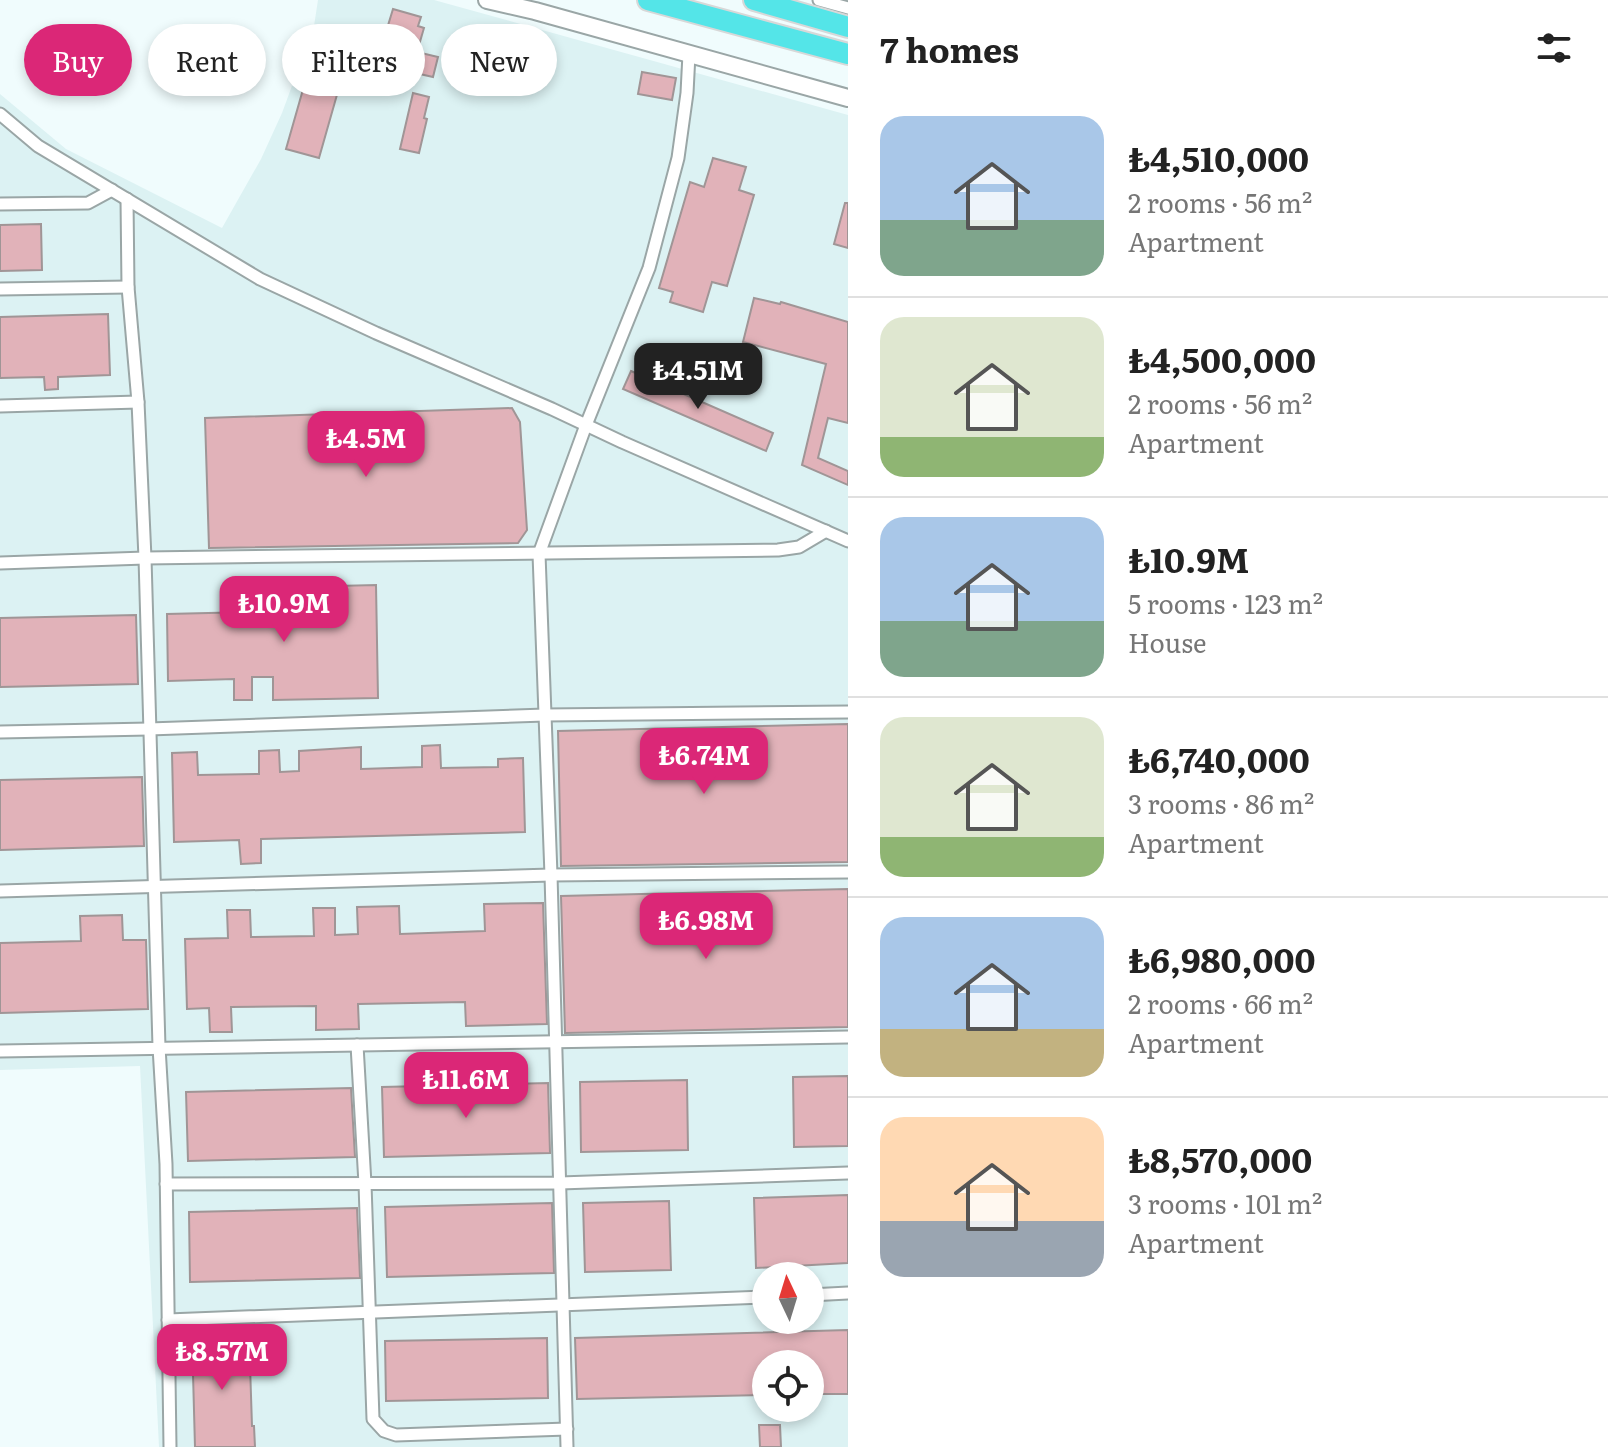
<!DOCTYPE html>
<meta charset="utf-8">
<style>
:root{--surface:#fff;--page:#f2f2f2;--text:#222;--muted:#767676;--line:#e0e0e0;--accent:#db2777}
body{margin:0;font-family:Literata,serif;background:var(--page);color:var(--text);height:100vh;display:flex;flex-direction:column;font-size:30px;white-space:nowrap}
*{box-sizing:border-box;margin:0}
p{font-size:26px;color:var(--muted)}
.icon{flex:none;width:44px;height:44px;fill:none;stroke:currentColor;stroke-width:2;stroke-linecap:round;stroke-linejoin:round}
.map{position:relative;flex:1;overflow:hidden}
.details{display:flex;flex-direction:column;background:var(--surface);width:760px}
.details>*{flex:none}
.top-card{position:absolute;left:24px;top:24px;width:704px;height:72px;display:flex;gap:16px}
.needle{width:52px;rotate:356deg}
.fabs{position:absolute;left:752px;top:1262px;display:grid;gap:16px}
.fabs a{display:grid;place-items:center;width:72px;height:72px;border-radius:50%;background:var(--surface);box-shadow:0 4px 12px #0003;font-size:40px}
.price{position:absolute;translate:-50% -68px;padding:0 18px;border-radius:16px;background:var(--accent);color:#fff;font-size:26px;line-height:52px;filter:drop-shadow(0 2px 4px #0008)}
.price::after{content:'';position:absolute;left:50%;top:48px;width:24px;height:18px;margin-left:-12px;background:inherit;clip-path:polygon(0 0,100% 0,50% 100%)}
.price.on{background:#222;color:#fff}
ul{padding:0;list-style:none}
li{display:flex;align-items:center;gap:24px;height:200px;padding:0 32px}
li+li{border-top:2px solid var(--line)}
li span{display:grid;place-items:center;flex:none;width:224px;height:160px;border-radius:24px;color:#555}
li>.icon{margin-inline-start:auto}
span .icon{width:96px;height:96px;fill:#fffc;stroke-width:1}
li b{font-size:34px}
h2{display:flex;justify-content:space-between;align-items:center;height:96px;padding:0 32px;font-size:34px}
.chip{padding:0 28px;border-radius:36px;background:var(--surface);box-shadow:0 4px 12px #0003;font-size:28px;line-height:72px}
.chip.on{background:var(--accent);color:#fff}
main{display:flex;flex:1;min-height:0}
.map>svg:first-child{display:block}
</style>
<main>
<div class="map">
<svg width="848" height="1447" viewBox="0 0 848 1447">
<rect width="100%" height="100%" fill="#f0fcfd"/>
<!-- built -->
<path fill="#dcf2f3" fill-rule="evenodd" d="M318,0H434L848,115V1447H159L140,1066L0,1070V94L66,149L222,228L261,159L282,113L314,26ZM766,1276H810V1320H766ZM766,1364H810V1408H766Z"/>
<!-- building -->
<g fill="#e1b2b9" stroke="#a09596" stroke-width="2">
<polygon points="393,9 421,17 418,26 424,28 417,52 438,57 433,77 411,72 410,74 348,56 319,158 286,149 320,30 367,43 372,28 386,32"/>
<polygon points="642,72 676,78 672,100 638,94"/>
<polygon points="413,93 429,97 424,118 427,119 419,153 400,149"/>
<polygon points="713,158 746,167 739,190 754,195 727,286 712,282 703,312 670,302 673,292 659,288 690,182 704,187"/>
<polygon points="845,203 848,203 848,248 834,244"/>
<polygon points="41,224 42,270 0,271 0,225"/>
<polygon points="754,298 780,304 781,302 848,322 848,423 828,418 818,458 848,471 848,485 802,465 826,364 743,342"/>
<polygon points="108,314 110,375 58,377 58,389 45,390 44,377 0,378 0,317"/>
<polygon points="631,371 773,433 766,451 623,389"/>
<polygon points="512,408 520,422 527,530 518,543 209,548 205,418"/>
<polygon points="376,585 378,698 273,700 273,677 252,677 252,700 234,700 234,679 168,681 167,614 250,612 250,588"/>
<polygon points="136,615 138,684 0,687 0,618"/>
<polygon points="848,724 848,862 561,866 558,731"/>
<polygon points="440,745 441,768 498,767 498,759 523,758 525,832 261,839 261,863 241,864 239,840 174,842 172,753 197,752 198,775 259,774 259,751 279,750 280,772 299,771 299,751 361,747 361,769 422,767 422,746"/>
<polygon points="142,777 144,846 0,850 0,780"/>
<polygon points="848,889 848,1027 565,1033 561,896"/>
<polygon points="543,903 547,1024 466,1026 465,1002 358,1004 359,1029 316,1030 316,1006 231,1007 232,1032 210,1032 209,1008 187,1009 185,939 228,938 227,910 250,910 251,937 314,936 313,908 335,908 335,935 358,934 357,907 399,906 400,934 485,931 484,904"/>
<polygon points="122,915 123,940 146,940 148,1009 0,1013 0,943 81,941 80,916"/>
<polygon points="848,1076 848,1146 794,1147 793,1077"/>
<polygon points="687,1080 688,1150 581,1152 580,1082"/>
<polygon points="548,1083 550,1153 384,1157 382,1087"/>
<polygon points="351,1088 355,1157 188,1161 186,1092"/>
<polygon points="848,1195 848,1263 756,1268 754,1198"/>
<polygon points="669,1201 671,1270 585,1272 583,1203"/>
<polygon points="552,1203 554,1273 387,1277 385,1207"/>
<polygon points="357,1208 360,1278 190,1282 189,1212"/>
<polygon points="848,1330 848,1394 810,1394 810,1364 766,1364 766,1395 577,1399 575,1338"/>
<polygon points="249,1335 252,1426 254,1426 255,1447 195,1447 192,1337"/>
<polygon points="547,1338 548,1398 386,1401 385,1341"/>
<polygon points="759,1425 780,1425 781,1447 760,1447"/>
</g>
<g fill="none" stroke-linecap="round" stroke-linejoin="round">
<defs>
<g id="street">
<polyline points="819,0 848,8"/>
<polyline points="0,114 38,146 260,279 376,333 552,409 622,442 848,541"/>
<polyline points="127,199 128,287 138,402 145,558 159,1047 166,1164 170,1447"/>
<polyline points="0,204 88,203 112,190"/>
<polyline points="0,289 128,287"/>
<polyline points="0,406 138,402"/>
<polyline points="0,563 145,558 778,550 799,547 826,531"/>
<polyline points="0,732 149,729 545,715 848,712"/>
<polyline points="0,891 551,875 848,872"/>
<polyline points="357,1045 365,1184 373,1419 384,1431 396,1435 567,1429"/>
<polyline points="0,1051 848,1037"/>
<polyline points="166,1184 560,1183 848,1173"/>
<polyline points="810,1295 848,1293"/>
<polyline points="168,1320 766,1297"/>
<polyline points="567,1447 551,875 539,554 586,425 649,268 678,158 687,93 689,54"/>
</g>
<polyline id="secondary" points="487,0 535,11 848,98"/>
<g id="highway">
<polyline points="648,0 848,54"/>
<polyline points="754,0 848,27"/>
</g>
</defs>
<!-- street casing -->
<use href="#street" stroke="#9aa6a6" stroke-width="15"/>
<!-- secondary casing -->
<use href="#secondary" stroke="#9aa6a6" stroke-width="20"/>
<!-- highway casing -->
<use href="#highway" stroke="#d7d8d8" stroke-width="24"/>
<!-- street -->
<use href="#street" stroke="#fff" stroke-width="11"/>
<!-- secondary -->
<use href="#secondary" stroke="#fff" stroke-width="16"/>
<!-- highway -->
<use href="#highway" stroke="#54e5e8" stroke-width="20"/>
</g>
</svg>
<div class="fabs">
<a><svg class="needle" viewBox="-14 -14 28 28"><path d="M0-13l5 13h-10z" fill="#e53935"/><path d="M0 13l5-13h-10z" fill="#767676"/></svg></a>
<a><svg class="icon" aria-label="locate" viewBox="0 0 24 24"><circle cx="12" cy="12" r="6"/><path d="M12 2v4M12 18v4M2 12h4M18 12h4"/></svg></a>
</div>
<b class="price on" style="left:698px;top:411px">₺4.51M</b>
<b class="price" style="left:366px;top:479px">₺4.5M</b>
<b class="price" style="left:284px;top:644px">₺10.9M</b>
<b class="price" style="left:704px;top:796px">₺6.74M</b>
<b class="price" style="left:706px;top:961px">₺6.98M</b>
<b class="price" style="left:466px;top:1120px">₺11.6M</b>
<b class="price" style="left:222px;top:1392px">₺8.57M</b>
<div class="top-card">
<a class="chip on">Buy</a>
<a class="chip">Rent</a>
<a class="chip">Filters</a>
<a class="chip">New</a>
</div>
</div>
<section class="details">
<h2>7 homes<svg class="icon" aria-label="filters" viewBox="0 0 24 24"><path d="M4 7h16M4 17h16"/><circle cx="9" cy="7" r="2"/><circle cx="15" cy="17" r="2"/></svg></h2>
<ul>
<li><span style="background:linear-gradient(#a9c7e8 65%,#7fa58c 0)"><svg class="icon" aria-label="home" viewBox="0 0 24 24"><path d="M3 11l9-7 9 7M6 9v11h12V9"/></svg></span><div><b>₺4,510,000</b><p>2 rooms · 56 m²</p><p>Apartment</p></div></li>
<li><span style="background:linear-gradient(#dfe7d0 75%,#8fb573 0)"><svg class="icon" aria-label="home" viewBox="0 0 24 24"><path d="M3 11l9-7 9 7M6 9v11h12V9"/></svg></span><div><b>₺4,500,000</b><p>2 rooms · 56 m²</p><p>Apartment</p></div></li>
<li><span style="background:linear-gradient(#a9c7e8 65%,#7fa58c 0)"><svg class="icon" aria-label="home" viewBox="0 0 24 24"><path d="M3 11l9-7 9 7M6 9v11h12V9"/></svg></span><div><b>₺10.9M</b><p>5 rooms · 123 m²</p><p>House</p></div></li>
<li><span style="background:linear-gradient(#dfe7d0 75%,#8fb573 0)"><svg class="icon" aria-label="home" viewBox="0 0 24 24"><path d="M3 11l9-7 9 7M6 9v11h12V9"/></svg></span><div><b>₺6,740,000</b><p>3 rooms · 86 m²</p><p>Apartment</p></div></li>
<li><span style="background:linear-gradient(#a9c7e8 70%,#c2b280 0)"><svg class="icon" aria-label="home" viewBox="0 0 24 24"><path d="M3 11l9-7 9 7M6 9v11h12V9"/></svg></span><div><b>₺6,980,000</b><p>2 rooms · 66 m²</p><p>Apartment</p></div></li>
<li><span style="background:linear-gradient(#ffd9b3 65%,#9aa5b1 0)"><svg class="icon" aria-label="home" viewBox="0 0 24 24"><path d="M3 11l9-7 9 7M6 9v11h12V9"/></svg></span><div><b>₺8,570,000</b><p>3 rooms · 101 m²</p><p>Apartment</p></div></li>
</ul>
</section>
</main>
